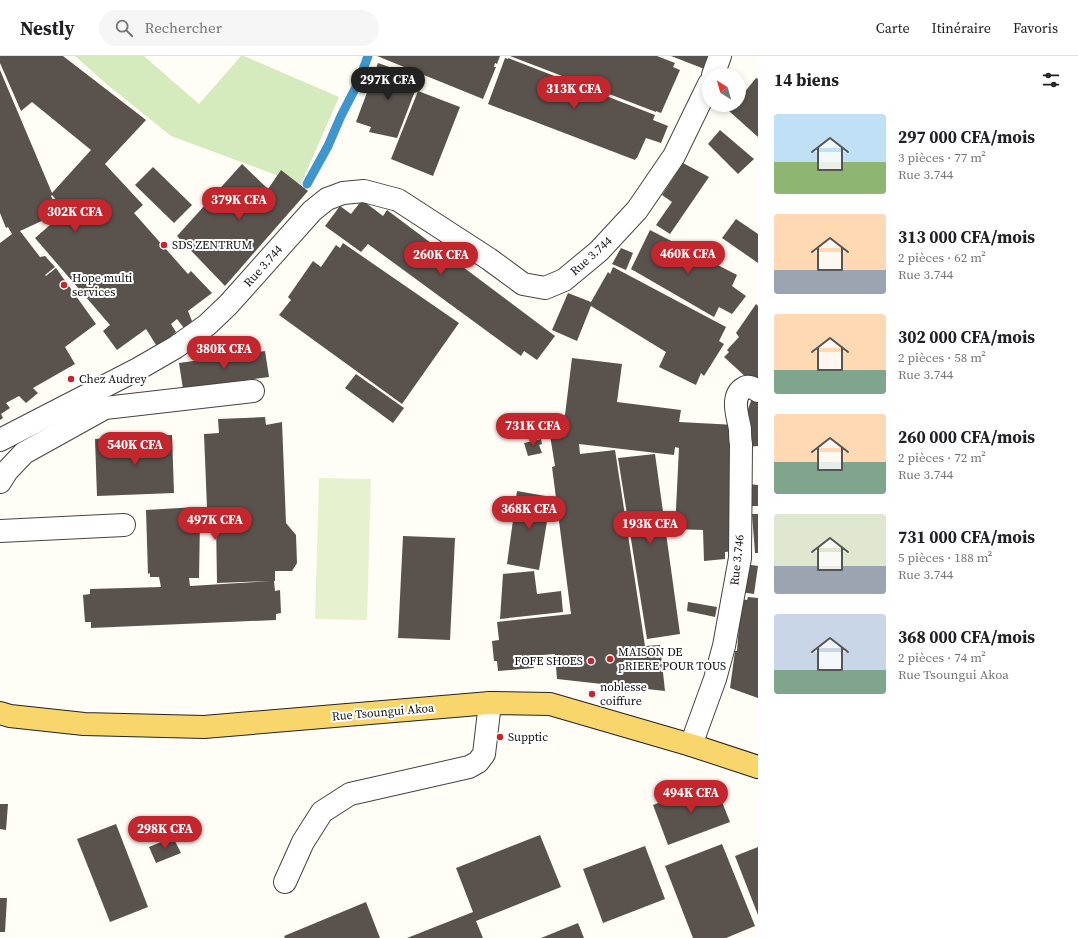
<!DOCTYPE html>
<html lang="fr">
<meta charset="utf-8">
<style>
:root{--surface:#fff;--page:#f6f6f6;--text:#202124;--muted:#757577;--line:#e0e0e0;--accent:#c4262e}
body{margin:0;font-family:"Source Serif 4",serif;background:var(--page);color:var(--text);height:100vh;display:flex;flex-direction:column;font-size:15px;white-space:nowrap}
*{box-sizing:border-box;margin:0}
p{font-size:13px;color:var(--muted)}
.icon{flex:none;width:22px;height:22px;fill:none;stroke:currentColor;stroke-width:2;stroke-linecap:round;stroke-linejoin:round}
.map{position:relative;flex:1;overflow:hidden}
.panel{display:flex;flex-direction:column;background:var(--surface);width:320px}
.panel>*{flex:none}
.needle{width:26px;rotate:323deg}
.fabs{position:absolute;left:702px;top:12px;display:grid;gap:8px}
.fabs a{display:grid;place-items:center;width:44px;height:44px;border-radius:50%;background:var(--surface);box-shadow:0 2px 6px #0003;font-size:20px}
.price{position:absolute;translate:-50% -34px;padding:0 9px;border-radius:14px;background:var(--accent);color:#fff;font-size:13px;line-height:26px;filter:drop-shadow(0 1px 2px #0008)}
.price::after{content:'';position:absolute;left:50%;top:24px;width:12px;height:9px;margin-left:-6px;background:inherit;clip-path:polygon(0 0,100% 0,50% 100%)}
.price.selected{background:#222;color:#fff}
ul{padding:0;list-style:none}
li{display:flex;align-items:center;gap:12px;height:100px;padding:0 16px}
li span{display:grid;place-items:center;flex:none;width:112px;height:80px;border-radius:4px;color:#555}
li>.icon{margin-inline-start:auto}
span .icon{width:48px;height:48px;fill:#fffc;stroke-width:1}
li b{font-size:17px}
h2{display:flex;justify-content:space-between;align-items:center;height:48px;padding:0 16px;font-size:17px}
header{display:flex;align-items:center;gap:24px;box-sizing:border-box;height:56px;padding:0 20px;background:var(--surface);border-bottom:1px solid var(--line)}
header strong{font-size:19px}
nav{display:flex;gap:22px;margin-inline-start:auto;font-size:14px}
.search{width:280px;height:36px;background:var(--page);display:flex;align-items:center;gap:10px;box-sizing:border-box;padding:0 14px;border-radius:22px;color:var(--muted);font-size:15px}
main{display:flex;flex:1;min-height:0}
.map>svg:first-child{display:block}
</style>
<header>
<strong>Nestly</strong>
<div class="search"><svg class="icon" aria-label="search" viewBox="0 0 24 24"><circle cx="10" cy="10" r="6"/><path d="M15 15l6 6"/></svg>Rechercher</div>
<nav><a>Carte</a><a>Itinéraire</a><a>Favoris</a></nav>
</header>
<main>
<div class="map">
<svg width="758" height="882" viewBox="0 0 758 882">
<rect width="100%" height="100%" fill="#fffdf5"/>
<!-- green -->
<polygon fill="#d5ebbd" points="75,0 144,0 199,48 241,0 244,0 339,41 301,128 171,80 104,26"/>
<!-- pitch -->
<polygon fill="#e6f2cf" points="319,422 371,423 367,564 315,563"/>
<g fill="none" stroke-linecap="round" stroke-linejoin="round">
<!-- stream -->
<polyline stroke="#3f96cf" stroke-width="9" points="307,128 328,90 341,60 358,27 368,0"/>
</g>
<!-- building -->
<g fill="#5a524d">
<polygon points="0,0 63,0 146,64 105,108 143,149 134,157 188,218 191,215 212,237 188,255 192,265 184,272 177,263 171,268 176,276 158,292 146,273 117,294 103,275 110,269 35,182 66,155 52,139 51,140 59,157 20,175 40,201 45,200 55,211 45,219 46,220 56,212 96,268 65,291 75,308 33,332 38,337 26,347 19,340 6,347 10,352 1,358 3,362 0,364 0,187 12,178 8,171 6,172 0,157 0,14 52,137 91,94 32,46 21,55 0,7"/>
<polygon points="377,0 500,0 497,8 495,7 494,11 496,11 483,43"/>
<polygon points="510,0 657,0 675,7 673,11 680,14 661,57 656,55 656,56"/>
<polygon points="671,0 713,0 707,14"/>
<polygon points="505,2 508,3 508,2 655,59 653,64 668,70 661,87 646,82 637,102 636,102 635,104 488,48"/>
<polygon points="378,7 420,22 397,82 369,76 371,71 356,66"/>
<polygon points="756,22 758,23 758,81 729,55 734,49 739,49 739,43"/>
<polygon points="418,35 460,51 433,120 391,103"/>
<polygon points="720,74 754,103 738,118 708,88"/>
<polygon points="683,107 709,121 670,178 656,169 672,146 662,139"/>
<polygon points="242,108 268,133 281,114 308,135 225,230 177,180"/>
<polygon points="153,111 192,149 174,167 135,129"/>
<polygon points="362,144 383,160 387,154 555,280 537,304 524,295 521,300 368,188 361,196 325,170 340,150 351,158"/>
<polygon points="736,163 758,178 758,207 722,182"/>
<polygon points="650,174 737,219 732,230 746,240 732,258 719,251 714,261 631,213"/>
<polygon points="343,187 459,267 402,348 279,259 291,244 288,241 313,205 321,211 336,189 340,192"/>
<polygon points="621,192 633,197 626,214 612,208"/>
<polygon points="613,211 726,271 719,285 724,288 704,320 701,317 696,329 659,311 666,296 591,250 577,285 552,274 568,237 591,246 608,216 610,218"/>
<polygon points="756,248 758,250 758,332 724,301 729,296 727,294 739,281 736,277"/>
<polygon points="265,295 269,321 183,333 179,307"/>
<polygon points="572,302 622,308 617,346 681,354 679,366 736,369 734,495 725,496 725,503 704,505 703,474 675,473 679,392 675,391 674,399 579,388 580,398 615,394 645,590 660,589 665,635 557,623 555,598 530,600 534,612 498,615 497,605 494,605 492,585 499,584 497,566 571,558 552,411 555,410 547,361 565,359"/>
<polygon points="356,318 404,352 393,367 345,332"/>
<polygon points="753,339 758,343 758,390 745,391 744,365"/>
<polygon points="265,361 266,369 282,366 286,467 296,479 297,507 292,515 275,515 275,525 274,525 275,535 280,534 281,557 276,558 276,564 91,572 91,566 85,566 83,539 90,538 90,533 161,531 159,521 150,521 150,517 148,518 146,454 196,451 197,465 200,465 199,522 189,522 190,530 270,525 217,527 216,464 210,464 210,452 207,452 204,378 219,377 218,363"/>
<polygon points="172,379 174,437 97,440 95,383"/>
<polygon points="541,383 542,388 539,389 542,397 528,400 524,387"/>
<polygon points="655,398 680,578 647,583 618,402"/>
<polygon points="749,428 758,429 758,450 750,450"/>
<polygon points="517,435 551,441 539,514 507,508"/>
<polygon points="752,458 758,458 758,497 755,497"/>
<polygon points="403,480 455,482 450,584 398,582"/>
<polygon points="745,508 758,510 754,538 741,536"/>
<polygon points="534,515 537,538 561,535 563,556 500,563 503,518"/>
<polygon points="748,541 758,542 758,642 730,632 735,595 737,595 741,543 747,544"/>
<polygon points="688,546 717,551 715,561 687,555"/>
<polygon points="714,726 730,766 668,789 653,749"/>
<polygon points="0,748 8,748 6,774 0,773"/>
<polygon points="116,768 148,851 110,866 77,783"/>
<polygon points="540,779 561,831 476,865 483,882 407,882 473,856 456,812"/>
<polygon points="173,781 181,797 156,807 149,791"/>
<polygon points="722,788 755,870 726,882 693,882 665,810"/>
<polygon points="645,790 665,843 603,867 583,813"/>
<polygon points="758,791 758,859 735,800"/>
<polygon points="0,842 7,842 5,876 0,876"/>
<polygon points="366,846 380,882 285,882 284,880"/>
<polygon points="578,867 584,882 541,882"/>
</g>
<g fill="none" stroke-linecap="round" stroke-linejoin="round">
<defs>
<g id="minor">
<polyline points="713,19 720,0"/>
<polyline points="0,384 138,313 176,291 207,269 228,249 312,155 327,143 343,137 364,135 398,144 489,203 523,228 545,232 564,224 599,195 637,154 674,100 709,28"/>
<polyline points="0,426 7,415 24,397 105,352 253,335"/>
<polyline points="0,475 124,469"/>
<path d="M691,689L715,623L724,590L740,502L741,388C740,383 740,378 740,373C738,361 730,340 744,332C748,329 754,332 758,335"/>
<polyline points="285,826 303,786 322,756 350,738 469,711 478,706 484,698 490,647"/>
</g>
<polyline id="major" points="0,657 10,660 84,668 204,671 490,647 550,648 691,689 758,711"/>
</defs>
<!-- minor casing -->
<use href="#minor" stroke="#444" stroke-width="24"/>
<!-- major casing -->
<use href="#major" stroke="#222" stroke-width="24"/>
<!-- minor -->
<use href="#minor" stroke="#fff" stroke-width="22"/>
<!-- major -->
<use href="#major" stroke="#f9d66b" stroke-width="22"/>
</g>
<!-- markers -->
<g fill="#c4262e" stroke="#fff" stroke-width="1.5">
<circle cx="164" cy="189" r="4"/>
<circle cx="64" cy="229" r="4"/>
<circle cx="71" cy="323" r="4"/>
<circle cx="610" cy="603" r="4"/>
<circle cx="591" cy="605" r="4"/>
<circle cx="592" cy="638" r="4"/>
<circle cx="500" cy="681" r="4"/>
</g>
<g text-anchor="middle" stroke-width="4" stroke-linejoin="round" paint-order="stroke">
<!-- poi labels -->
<g font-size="12" fill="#111" stroke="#fff" text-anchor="start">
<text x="172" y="193">SDS ZENTRUM</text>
<text x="72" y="226">Hope multi<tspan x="72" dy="14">services</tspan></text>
<text x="79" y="327">Chez Audrey</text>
<text x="618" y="600">MAISON DE<tspan x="618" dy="14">pRIERE POUR TOUS</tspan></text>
<text x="583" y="609" text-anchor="end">FOFE SHOES</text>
<text x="600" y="635">noblesse<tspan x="600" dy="14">coiffure</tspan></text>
<text x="508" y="685">Supptic</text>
</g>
<!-- street labels -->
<g font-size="12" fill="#111" stroke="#fff">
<text transform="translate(591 200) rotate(-42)" y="4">Rue 3.744</text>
<text transform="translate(263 210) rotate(-48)" y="4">Rue 3.744</text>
<text transform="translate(737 504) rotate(-84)" y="4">Rue 3.746</text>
<text transform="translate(383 656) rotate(-5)" y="4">Rue Tsoungui Akoa</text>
</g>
</g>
</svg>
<div class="fabs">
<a><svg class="needle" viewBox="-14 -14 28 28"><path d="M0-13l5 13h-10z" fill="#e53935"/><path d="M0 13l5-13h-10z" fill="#757577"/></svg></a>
</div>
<b class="price selected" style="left:388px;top:45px">297K CFA</b>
<b class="price" style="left:574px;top:54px">313K CFA</b>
<b class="price" style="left:239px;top:165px">379K CFA</b>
<b class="price" style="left:75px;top:177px">302K CFA</b>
<b class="price" style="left:688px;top:219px">460K CFA</b>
<b class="price" style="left:441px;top:220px">260K CFA</b>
<b class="price" style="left:224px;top:314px">380K CFA</b>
<b class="price" style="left:533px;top:391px">731K CFA</b>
<b class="price" style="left:135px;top:410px">540K CFA</b>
<b class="price" style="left:529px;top:474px">368K CFA</b>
<b class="price" style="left:215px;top:485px">497K CFA</b>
<b class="price" style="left:650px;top:489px">193K CFA</b>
<b class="price" style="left:691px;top:758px">494K CFA</b>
<b class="price" style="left:165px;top:794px">298K CFA</b>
</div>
<section class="panel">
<h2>14 biens<svg class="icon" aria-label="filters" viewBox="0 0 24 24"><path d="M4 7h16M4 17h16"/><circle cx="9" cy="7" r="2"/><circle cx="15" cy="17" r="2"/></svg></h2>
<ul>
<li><span style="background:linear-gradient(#bfe0f5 60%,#8fb573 0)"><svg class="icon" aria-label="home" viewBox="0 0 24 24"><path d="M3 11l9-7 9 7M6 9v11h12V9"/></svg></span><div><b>297 000 CFA/mois</b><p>3 pièces · 77 m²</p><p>Rue 3.744</p></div></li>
<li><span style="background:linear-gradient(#ffd9b3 70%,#9aa5b1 0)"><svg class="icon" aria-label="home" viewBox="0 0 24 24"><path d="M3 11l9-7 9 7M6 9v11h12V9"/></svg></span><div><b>313 000 CFA/mois</b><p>2 pièces · 62 m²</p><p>Rue 3.744</p></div></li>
<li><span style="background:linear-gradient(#ffd9b3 70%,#7fa58c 0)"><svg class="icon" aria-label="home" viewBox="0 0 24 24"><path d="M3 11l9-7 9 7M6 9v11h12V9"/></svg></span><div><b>302 000 CFA/mois</b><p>2 pièces · 58 m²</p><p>Rue 3.744</p></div></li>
<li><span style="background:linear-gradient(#ffd9b3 60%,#7fa58c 0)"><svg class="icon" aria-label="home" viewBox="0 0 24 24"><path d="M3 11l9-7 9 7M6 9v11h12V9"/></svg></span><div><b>260 000 CFA/mois</b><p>2 pièces · 72 m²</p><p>Rue 3.744</p></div></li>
<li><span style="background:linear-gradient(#dfe7d0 65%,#9aa5b1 0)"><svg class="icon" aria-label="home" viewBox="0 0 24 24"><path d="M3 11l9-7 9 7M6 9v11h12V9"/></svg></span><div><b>731 000 CFA/mois</b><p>5 pièces · 188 m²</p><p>Rue 3.744</p></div></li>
<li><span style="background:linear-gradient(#c9d6e8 70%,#7fa58c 0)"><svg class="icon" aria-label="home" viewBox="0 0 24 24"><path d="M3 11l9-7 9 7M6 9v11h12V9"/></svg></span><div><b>368 000 CFA/mois</b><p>2 pièces · 74 m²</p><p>Rue Tsoungui Akoa</p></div></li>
</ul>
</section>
</main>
